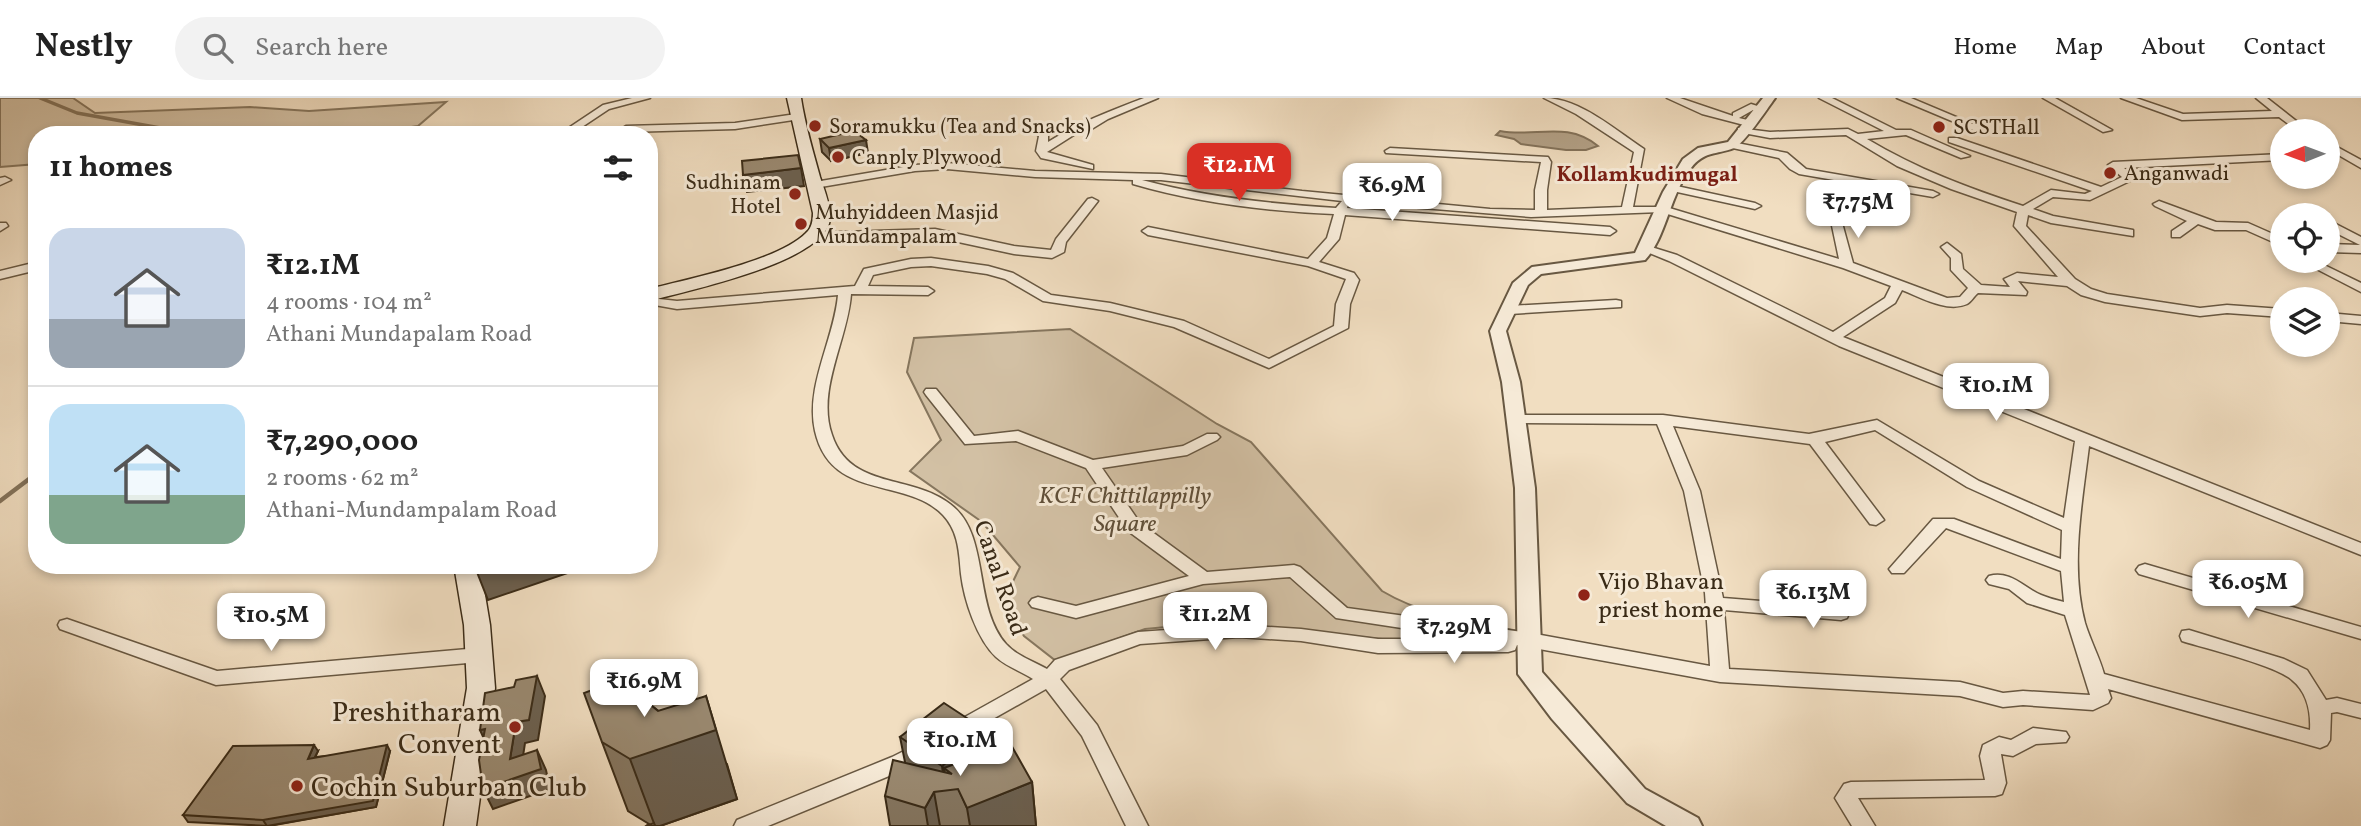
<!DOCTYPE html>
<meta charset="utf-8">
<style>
:root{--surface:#fff;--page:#f2f2f2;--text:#222;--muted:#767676;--line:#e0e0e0;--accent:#d93025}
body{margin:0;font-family:Vollkorn,serif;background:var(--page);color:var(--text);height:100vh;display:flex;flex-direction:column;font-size:26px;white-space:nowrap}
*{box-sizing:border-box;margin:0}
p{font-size:23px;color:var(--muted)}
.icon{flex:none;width:38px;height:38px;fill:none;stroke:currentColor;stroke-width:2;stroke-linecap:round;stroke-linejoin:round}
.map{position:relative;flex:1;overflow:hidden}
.drawer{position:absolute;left:28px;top:28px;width:630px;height:448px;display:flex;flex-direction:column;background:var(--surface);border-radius:28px;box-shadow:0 4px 10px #0003}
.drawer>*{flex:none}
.needle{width:46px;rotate:269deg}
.buttons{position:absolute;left:2270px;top:21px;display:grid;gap:14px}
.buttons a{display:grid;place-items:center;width:70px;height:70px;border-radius:50%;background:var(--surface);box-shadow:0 4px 10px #0003;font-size:35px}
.price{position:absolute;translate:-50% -60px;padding:0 16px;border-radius:14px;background:#fff;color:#222;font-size:23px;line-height:46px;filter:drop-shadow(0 2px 4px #0008)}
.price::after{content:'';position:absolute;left:50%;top:42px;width:21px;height:16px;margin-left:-10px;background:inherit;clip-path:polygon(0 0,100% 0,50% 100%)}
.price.selected{background:var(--accent);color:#fff}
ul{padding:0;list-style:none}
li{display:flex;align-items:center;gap:21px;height:175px;padding:0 21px}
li+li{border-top:2px solid var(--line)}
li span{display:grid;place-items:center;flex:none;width:196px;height:140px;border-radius:21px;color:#555}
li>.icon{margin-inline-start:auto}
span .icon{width:84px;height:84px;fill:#fffc;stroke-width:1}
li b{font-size:30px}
h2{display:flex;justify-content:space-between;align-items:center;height:84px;padding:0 21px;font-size:30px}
header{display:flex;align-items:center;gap:42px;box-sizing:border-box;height:98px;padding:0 35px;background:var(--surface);border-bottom:2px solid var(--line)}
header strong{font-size:33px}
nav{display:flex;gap:38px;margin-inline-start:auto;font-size:24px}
.search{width:490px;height:63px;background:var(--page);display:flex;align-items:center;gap:18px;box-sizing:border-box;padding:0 24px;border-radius:38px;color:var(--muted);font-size:26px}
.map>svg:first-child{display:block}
</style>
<header>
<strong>Nestly</strong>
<div class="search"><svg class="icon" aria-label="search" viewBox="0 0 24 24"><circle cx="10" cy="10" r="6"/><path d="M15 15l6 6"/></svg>Search here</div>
<nav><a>Home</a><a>Map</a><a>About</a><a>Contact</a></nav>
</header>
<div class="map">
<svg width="2361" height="728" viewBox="0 0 2361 728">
<rect width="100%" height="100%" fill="#f1dec1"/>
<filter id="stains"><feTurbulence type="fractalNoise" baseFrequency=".00286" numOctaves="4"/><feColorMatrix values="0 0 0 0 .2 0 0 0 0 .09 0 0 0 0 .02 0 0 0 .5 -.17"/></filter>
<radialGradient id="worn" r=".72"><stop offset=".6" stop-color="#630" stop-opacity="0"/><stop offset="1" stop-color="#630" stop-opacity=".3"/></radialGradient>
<!-- green -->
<g fill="#d2c0a4" stroke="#86765e" stroke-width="2">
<polygon points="0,0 73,0 95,15 250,9 309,13 446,4 418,28 379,34 378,37 37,37 37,66 0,69"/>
<path d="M1070,231L1217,326L1251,344L1382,493C1424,518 1471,524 1518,533L1514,545L1415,544L1229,527L1177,528L1145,531L1056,563L1024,538L1003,504L1020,469L982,424L910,373L941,342L907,274L914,240Z"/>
</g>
<!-- water -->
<path fill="#b3a187" stroke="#83725a" stroke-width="2" d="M1500,33C1535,40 1566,22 1598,48L1586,52H1566L1521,46L1514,41L1496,37Z"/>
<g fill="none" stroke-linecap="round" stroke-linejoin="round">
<!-- stream-far1 -->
<polyline stroke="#83725a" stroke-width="3.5" points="40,0 77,15 177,33 373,31 367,37"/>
<!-- stream -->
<polyline stroke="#83725a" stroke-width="4.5" points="0,403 37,375"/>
<defs>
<g id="minor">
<polygon points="632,0 650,0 609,11 570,37 558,37 603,7"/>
<path d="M1144,0H1158L1108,21L1090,32L1080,33L1047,54L1093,67V71L1041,60L1036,53L1039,38L1033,33L1034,31H1042L1048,35V44C1078,25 1110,13 1144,0Z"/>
<path d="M1544,0C1580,0 1615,32 1644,51L1633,109H1666L1839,161L1831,123L1833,121H1841L1853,165L1947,200L1960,199L1968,190L1951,172V160L1941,149L1947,145L1961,156L1963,171L1981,187L2010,189L2004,181L2017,175L2058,179L2014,128L2017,114L1951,91L1897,68L1846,37L1770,40L1738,34V30L1770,34L1848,31L1858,36L1884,33L1819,0H1832L1896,32H1911L1970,58L1961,60L1906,37L1867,41C1917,71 1968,90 2023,108L2051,92L2085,96L2092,93L1949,44V40H1957L2101,89L2122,79L2108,67L2113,64L2282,56V62L2124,70L2134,77V81L2090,102L2053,99L2033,111L2053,118L2133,132V138L2051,125L2028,117L2026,128L2075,181L2091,191L2107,196L2200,210L2227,207L2282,211V219L2227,215L2200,218L2105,204L2081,197L2067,188L2018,183L2027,194L2026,197L1978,195C1974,198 1971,204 1967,206C1947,215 1920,199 1902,192L1895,205L1843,239L2361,445V457L2089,348C2082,406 2070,468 2085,525C2090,542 2099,558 2104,576L2310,632C2311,614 2307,594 2292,582C2275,567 2207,551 2182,543L2180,538L2182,533L2189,532L2284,561L2307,572L2326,602L2337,600L2361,606V620L2337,614L2331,615L2330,642L2327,647L2320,650L2108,591L2111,600L2108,605L2093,612L2023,607L2003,609L1960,598L1720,584L1517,547L1515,552L1508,554L1378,555L1301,543L1239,539L1140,546L1069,572L1060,581L1097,627L1148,728H1126L1082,638L1046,591L961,639L954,642L947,639L944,634L947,629L1033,581C1021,573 1007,569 996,559C977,541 964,502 961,476C959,455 959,434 943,417C906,378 831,404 815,333C805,288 834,242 838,197L677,211L649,206V193L654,194L659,201L677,203L855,188L864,171L911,161L931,160L988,168L1013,175L1051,197L1110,205L1184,223L1269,261L1334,228L1336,206L1346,181L1308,168L1148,137L1142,133L1148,129L1308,161L1327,140L1334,116C1266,113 1198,105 1133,86V82L1035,79L947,71L915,73L815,90L809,87L815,84L915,67L947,65L1035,73L1161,76L1302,93L1490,111L1535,112V92L1541,64L1386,55L1385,53L1390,50L1548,59L1551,64L1547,92V112L1622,109L1634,54L1576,16ZM1142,82H1161L1342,103L1336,110C1271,106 1205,99 1142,82ZM1349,104L1531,119L1661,114L1843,170L1891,188L1885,200L1833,234L1677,157L1648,148L1642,152L1669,163L1839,248L2075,343L2064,420L1979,383L1877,322L1809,336L1663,317H1510L1507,320L1515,325L1657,326L1684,393L1705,495L1710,568L1530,535L1347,510L1300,469L1294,467L1207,474L1140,425L1102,370L1187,357L1217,342L1220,339L1217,336H1207L1183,348L1093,362L1018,333L974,338L936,291H926L924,294L926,297L965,346L1016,343L1086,370L1128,433L1189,478L1076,508L1038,499L1032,501L1029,505L1032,509L1076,520L1203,486L1290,479L1336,520L1474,541H1378L1301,531L1239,527L1138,534L1055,562L1047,571C1033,563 1017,558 1006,546C972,507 991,436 950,406C912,376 850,392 832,337C816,292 848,241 851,196L928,197L934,193L928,189L868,188L873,177L911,169L931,168L987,176L1005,181L1043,203L1110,213L1174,229L1269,270L1348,230L1350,206L1359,182L1354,175L1319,164L1339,141L1345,117L1610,137L1616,133L1610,129L1347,110ZM1673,328L1810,346L1870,426L1876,427L1884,422L1825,344L1875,332L1967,389L2062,432L2061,461L1954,421H1933L1889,471L1892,475H1904L1946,430L2061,473L2064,504C2056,502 2048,500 2041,497C2024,490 2011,472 1989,478L1986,482L1989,486L2009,491L2027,505L2065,517L2090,597L2023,593L2003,595L1960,584L1729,571L1724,512L1841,522L1847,520L1852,508L1840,481H1828L1825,485L1834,509L1723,500L1700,393Z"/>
<polygon points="1667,0 1680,0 1733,18 1733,15 1751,6 1767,11 1762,14 1753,12 1739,20 1752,23 1753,25 1748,28 1702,16"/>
<polygon points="1897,0 1911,0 1987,32 1978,34"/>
<polygon points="2043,0 2055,0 2112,32 2103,34"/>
<polygon points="2121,0 2136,0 2183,16 2272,13 2256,0 2267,0 2309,33 2298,33 2279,19 2182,22"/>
<polygon points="796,16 801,19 800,21 735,31 626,34 621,31 626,28 735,25"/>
<polygon points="1732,44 1787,55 1806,71 1933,93 1939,96 1933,99 1799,76 1790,71 1779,60 1728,49 1727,47"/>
<polygon points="2328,44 2361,62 2361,70 2328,51"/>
<polygon points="5,79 11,82 0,87 0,80"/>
<polygon points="1672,87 1755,105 1761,108 1755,111 1668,92 1666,90"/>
<polygon points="1092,100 1098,103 1066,144 1064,154 1052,160 1014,156 935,139 812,143 806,139 812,135 935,131 1014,148 1051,152 1056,141 1088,101"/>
<polygon points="2159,103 2216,124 2248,125 2282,140 2282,148 2246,132 2215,132 2198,126 2180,139 2172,139 2172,133 2187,123 2155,108 2153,106"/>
<polygon points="2332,124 2361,139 2361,155 2328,154 2328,146 2360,147 2328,131 2328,126"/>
<polygon points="0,125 6,125 8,128 0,133"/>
<polygon points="2301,163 2316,163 2361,185 2361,194"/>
<polygon points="37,164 37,172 0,181 0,173"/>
<polygon points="1616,202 1621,203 1621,209 1510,216 1503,212 1510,208"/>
<polygon points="2328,215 2361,218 2361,226 2328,223"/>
<polygon points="2145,466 2361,529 2361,541 2139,476 2136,472 2139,468"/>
<polygon points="67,521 217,573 479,550 486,552 488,557 486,562 479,564 216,587 60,531 58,527 60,523"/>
<polygon points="2033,630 2066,634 2069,639 2066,644 2036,646 2013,658 2001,656 2006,685 2002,696 1995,698 1858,700 1875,728 1852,728 1835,700 1844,686 1851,684 1985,682 1980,658 1983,647 1999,639 2011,642"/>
<polygon points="922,644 929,646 932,652 929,658 906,671 768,728 734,728 737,722 892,659"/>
</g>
<path id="tertiary" d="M1763,0H1775C1767,11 1744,46 1734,50C1716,57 1704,53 1691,70C1670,96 1666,140 1645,162L1541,176L1528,187L1506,233L1520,284L1535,390L1542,574L1645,691L1698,720L1702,728H1666L1627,705L1552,621L1518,576L1515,390L1502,284L1490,233L1513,185L1532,169L1635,155L1663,94L1683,61L1698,50L1728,44Z"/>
<g id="secondary">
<path d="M787,0H801C805,27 813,53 820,79C824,91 831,108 830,121C826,164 686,193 649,203V191C689,181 778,163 806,135C812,130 813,122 813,115Z"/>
<polygon points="454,467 480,467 490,527 495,590 476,728 444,728 467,590 464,527"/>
</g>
</defs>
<!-- minor casing -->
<use href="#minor" stroke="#685842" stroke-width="3"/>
<!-- tertiary casing -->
<use href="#tertiary" stroke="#685842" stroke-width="4"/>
<!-- secondary casing -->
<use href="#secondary" stroke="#3a2b17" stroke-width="3"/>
<!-- minor -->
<use href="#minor" fill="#f6ead7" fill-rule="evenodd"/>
<!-- tertiary -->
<use href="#tertiary" fill="#f6ead7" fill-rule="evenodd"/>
<!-- secondary -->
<use href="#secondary" fill="#f6ead7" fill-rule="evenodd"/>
</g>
<!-- wall -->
<g fill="#84755f" stroke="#3a2b17" stroke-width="2">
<polygon points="820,41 868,55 831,63 822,54"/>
<polygon points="647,604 727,666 737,701 660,728 646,728 649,726 628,713 602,644"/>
<polygon points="985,632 988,653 1032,684 1036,728 890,728 885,698 905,664 900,639"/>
<polygon points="318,653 315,659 390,653 376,709 269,728 188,724 183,717"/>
</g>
<!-- shaded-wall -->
<g fill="#6b5f4e" stroke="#3a2b17" stroke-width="2">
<polygon points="866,42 868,55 831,63 829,50"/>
<polygon points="801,70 804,88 747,94 743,77"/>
<polygon points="480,467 591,467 488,502 475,469"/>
<polygon points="537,578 545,598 538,642 525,645 520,678 537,652 546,672 550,691 493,711 483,691 510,661 516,624"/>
<polygon points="706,598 737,701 660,728 655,728 630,661"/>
<polygon points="485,631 489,652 480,632"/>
<polygon points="985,632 994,699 1032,684 1036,728 970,728 967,710 952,676 944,670 947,692 945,692 942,668"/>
<polygon points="314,647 318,653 311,667 308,661"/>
<polygon points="387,647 390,653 376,709 267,728 263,722"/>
<polygon points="934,694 940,728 928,728 925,710"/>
</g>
<!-- building -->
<g fill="#99886f" stroke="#3a2b17" stroke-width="2">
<polygon points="854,33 866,42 829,50 820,41"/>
<polygon points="798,57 801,70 743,77 742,63"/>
<polygon points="635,576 647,604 658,613 706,598 716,632 630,661 602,644 584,595"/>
<polygon points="537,578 529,622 516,624 510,661 537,652 541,671 483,691 479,662 485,631 480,632 485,595 514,589 516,582"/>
<polygon points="944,605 985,632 942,668 900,639"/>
<polygon points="1010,645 1032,684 967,710 958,691 934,694 925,710 885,698 893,662 952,676 944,670"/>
<polygon points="314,647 308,661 387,647 373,703 263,722 183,717 233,648"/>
<polygon points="654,725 655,728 646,728"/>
</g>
<!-- markers -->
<g fill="#8f2418" stroke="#f6ead7" stroke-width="2.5">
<circle cx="815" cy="28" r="7"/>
<circle cx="1939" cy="29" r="7"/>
<circle cx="838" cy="59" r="7"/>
<circle cx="2110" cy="75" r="7"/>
<circle cx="795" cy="96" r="7"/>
<circle cx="801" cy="126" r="7"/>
<circle cx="1584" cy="497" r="7"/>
<circle cx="515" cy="629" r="7"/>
<circle cx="297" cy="688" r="7"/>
</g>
<g text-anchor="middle" stroke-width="6" stroke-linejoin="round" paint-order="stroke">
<!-- far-poi labels -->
<g font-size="21" fill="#3a2b17" stroke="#f6ead7" text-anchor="start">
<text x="829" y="35">Soramukku (Tea and Snacks)</text>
<text x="1953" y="36">SCSTHall</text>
<text x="852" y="66">Canply Plywood</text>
<text x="2124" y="82">Anganwadi</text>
<text x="781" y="91" text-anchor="end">Sudhinam<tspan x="781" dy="24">Hotel</tspan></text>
<text x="815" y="121">Muhyiddeen Masjid<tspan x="815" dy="24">Mundampalam</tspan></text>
</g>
<!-- far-neighbourhood labels -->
<g font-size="21" font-weight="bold" fill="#7a1f14" stroke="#f6ead7">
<text x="1647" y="83">Kollamkudimugal</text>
</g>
<!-- park labels -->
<g font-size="24" font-style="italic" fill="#60503a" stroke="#f6ead7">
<text x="1125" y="405">KCF Chittilappilly<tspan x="1125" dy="28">Square</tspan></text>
</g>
<!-- street labels -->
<g font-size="24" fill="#3a2b17" stroke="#f6ead7">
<text transform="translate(1001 480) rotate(71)" y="8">Canal Road</text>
</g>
<!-- poi labels -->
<g font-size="24" fill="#3a2b17" stroke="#f6ead7" text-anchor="start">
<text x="1598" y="491">Vijo Bhavan<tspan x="1598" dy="28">priest home</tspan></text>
</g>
<!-- near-poi labels -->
<g font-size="28" fill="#3a2b17" stroke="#f6ead7" text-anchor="end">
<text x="501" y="623">Preshitharam<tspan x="501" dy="32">Convent</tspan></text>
<text x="311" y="698" text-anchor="start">Cochin Suburban Club</text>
</g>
</g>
<rect width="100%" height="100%" filter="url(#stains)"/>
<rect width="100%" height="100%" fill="url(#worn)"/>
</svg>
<div class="buttons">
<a><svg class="needle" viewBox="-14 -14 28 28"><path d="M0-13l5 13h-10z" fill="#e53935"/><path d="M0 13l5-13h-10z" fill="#767676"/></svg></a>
<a><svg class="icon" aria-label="locate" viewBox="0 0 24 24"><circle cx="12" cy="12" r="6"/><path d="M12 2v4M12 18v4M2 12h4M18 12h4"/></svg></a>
<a><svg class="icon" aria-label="layers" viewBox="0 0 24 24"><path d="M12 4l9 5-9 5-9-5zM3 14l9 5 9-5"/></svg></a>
</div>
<b class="price selected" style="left:1239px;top:105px">₹12.1M</b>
<b class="price" style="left:1392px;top:125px">₹6.9M</b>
<b class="price" style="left:1858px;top:142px">₹7.75M</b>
<b class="price" style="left:1996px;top:325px">₹10.1M</b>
<b class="price" style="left:2248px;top:522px">₹6.05M</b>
<b class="price" style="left:1813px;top:532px">₹6.13M</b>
<b class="price" style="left:1215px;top:554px">₹11.2M</b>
<b class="price" style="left:271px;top:555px">₹10.5M</b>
<b class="price" style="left:1454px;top:567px">₹7.29M</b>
<b class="price" style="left:644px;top:621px">₹16.9M</b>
<b class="price" style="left:960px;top:680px">₹10.1M</b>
<section class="drawer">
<h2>11 homes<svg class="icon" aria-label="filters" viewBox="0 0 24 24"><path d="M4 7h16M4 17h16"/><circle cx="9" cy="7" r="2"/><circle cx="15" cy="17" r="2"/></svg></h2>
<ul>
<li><span style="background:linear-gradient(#c9d6e8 65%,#9aa5b1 0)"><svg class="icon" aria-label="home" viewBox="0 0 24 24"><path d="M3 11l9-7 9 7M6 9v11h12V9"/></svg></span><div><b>₹12.1M</b><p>4 rooms · 104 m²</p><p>Athani Mundapalam Road</p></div></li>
<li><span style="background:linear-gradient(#bfe0f5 65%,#7fa58c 0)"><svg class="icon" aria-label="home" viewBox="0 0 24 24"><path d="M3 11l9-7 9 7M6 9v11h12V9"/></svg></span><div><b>₹7,290,000</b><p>2 rooms · 62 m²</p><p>Athani-Mundampalam Road</p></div></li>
</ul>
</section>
</div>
